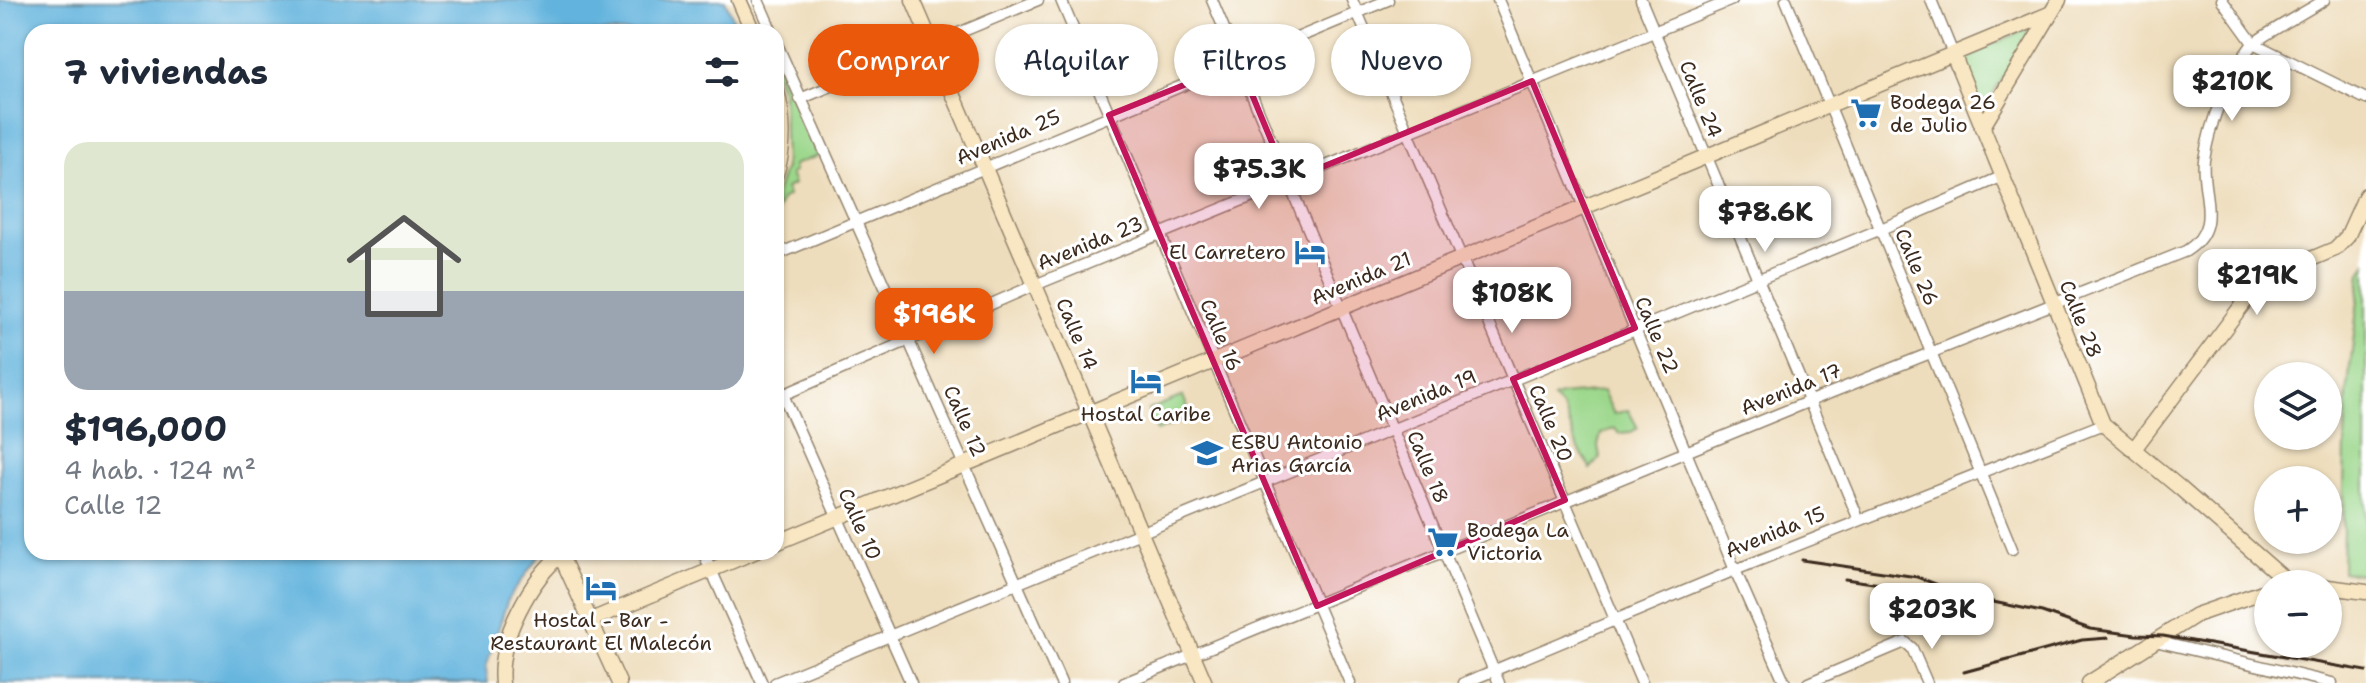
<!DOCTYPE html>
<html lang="es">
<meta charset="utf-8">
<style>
:root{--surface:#fff;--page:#f6f6f7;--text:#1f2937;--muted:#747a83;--line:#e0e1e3;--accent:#ea580c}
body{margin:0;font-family:"Shantell Sans",sans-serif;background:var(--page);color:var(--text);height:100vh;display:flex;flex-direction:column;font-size:30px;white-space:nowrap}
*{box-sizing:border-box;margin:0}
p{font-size:26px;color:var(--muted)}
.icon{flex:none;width:44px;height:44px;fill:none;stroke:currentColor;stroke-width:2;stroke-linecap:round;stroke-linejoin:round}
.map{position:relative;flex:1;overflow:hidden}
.details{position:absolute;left:24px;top:24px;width:760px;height:536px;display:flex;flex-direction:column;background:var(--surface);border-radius:24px;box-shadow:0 2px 6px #0004}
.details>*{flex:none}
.hud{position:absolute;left:808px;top:24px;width:760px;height:72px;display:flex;gap:16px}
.tools{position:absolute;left:2254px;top:362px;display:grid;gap:16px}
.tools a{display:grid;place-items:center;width:88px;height:88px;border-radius:50%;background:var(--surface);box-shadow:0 2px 6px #0004;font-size:40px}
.price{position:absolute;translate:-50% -68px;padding:0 18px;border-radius:16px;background:#fff;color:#222;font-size:26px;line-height:52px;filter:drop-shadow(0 2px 4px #0008)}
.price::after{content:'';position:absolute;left:50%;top:48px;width:24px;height:18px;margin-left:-12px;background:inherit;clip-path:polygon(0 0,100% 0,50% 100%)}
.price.active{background:var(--accent);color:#fff}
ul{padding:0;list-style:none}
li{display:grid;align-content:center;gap:16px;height:424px;padding:0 40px}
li+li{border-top:2px solid var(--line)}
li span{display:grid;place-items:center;height:248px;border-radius:24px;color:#555}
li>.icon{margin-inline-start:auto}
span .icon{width:144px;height:144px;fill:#fffc;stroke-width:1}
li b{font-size:34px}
h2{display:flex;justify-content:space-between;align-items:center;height:96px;padding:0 40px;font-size:34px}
.tag{padding:0 28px;border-radius:36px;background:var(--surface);box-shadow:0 2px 6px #0004;font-size:28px;line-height:72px}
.tag.active{background:var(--accent);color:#fff}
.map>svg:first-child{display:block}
</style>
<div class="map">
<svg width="2366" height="683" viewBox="0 0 2366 683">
<rect width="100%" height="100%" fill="#fff"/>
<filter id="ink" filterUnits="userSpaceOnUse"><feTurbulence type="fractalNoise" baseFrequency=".0125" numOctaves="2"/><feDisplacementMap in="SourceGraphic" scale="16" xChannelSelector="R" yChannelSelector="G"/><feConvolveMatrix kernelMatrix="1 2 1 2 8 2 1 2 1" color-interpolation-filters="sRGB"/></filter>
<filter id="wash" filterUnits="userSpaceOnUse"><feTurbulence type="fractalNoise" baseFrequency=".006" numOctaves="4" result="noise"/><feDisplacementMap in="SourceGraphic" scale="32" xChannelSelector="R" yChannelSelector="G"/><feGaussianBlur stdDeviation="1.8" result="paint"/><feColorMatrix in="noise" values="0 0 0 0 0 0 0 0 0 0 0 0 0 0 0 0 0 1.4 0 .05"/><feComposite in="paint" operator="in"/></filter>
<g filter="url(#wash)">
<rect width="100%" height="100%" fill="#eeddbc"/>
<!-- green -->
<g fill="#9bd78b" stroke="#6b8054" stroke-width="2">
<polygon points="2026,30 2030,33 1990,99 1985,102 1977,98 1960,58"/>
<polygon points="776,60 818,156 793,165 794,172 790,174 794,184 786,188 788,196 782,199 776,213 776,194 785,167 783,93 776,74"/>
<polygon points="2366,264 2366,575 2342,571 2346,404 2361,273"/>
<path d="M1603,391L1614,414L1628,410L1638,428L1631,432L1619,433L1614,428L1601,434L1598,446L1600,457L1590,469C1588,461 1584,458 1580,451C1569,434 1571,412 1553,398L1560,395Z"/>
<polygon points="1183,396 1191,416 1157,431 1148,410"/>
</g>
<!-- water -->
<polygon fill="#62b3dd" stroke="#4e6e7e" stroke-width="2" points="0,0 725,0 739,32 32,32 32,552 542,552 508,599 486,667 488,683 0,683"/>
</g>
<g filter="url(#ink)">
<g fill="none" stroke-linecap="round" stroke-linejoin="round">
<defs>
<g id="street">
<polyline points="758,0 772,32"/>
<polyline points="1061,0 1350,683"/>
<polyline points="1212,0 1499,683"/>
<polyline points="1352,0 1642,683"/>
<polyline points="1498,0 1735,570 1785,683"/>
<polyline points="1641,0 1859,520"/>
<polyline points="1786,0 2012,549"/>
<polyline points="1931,0 1953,54"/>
<polyline points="2222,0 2253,43 2366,99"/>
<polyline points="776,42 1061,683"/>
<polyline points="800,99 1038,0"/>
<polyline points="776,255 1388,0"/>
<polyline points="776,379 911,683"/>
<polyline points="776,398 1035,285 1732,0"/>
<polyline points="703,552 762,683"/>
<polyline points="2155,641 2332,683"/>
<polyline points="775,683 1881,229 2001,177"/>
<path d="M1124,683L1810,401L2186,251C2224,227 2200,193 2204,160C2210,121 2227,77 2251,46C2258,37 2311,9 2324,0"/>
<polyline points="1464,683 1735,570 2103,424"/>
<polyline points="1808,683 1905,642 1912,648 1927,683"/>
</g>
<g id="secondary">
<polyline points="739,0 753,32"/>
<polyline points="913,0 1205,683"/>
<polyline points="1953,54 2103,424 2180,488 2290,584"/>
<path d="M776,87C784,117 786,145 776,174"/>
<polyline points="1982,128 2059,0"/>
<polyline points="2134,449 2261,280 2335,249 2347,237 2366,195"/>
<polyline points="776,543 2049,14"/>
<polyline points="560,554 619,683"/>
<polyline points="2328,587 2366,592"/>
<polyline points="591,620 754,552"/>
<path d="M502,683C497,640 531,578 564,552"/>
<polyline points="2089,683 2196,615 2268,590"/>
</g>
</defs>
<!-- street casing -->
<use href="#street" stroke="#94846d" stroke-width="13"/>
<!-- secondary casing -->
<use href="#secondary" stroke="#94846d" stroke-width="17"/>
<!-- street -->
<use href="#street" stroke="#fff" stroke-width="10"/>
<!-- secondary -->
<use href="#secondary" stroke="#f9e7c3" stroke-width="14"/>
<!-- rail -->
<g stroke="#3b2a1e" stroke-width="3">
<polyline points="1802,560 1917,577 1938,585"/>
<polyline points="1845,579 1964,596 2042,612 2090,629 2136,635 2163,636 2366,671"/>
<polyline points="1964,672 2082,640 2108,638"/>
</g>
</g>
</g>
<!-- marked area -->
<path fill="#c2185b" fill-opacity="0.2" stroke="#c2185b" stroke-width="6" stroke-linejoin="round" d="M1239,63L1288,181L1532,81L1635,328L1513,379L1565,500L1317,606L1109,115Z"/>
<!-- icons -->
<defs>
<symbol id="supermarket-bare" viewBox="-9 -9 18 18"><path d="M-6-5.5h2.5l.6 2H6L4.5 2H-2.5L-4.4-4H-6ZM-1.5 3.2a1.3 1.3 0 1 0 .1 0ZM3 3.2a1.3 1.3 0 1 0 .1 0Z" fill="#1f6fb2" stroke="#fff" stroke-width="2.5" paint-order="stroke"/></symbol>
<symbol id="hotel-bare" viewBox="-9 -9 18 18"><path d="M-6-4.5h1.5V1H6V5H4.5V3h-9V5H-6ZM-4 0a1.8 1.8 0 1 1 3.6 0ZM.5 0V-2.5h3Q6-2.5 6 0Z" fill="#1f6fb2" stroke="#fff" stroke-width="2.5" paint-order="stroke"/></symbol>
<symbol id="school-bare" viewBox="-9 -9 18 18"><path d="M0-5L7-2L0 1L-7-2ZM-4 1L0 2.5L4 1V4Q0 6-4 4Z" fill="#1f6fb2" stroke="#fff" stroke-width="2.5" paint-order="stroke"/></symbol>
</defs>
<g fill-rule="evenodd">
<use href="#supermarket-bare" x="1844" y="91" width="44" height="44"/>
<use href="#hotel-bare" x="1288" y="230" width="44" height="44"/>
<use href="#hotel-bare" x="1124" y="359" width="44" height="44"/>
<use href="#school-bare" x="1185" y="431" width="44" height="44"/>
<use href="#supermarket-bare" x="1421" y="520" width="44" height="44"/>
<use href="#hotel-bare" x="579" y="566" width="44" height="44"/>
</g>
<g text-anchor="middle" stroke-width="6" stroke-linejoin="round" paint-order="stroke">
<!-- street labels -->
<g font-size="20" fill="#3b2a1e" stroke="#fff">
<text transform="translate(1701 99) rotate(68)" y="7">Calle 24</text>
<text transform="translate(1008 137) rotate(-23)" y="7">Avenida 25</text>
<text transform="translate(1090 243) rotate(-22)" y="7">Avenida 23</text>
<text transform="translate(1917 267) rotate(67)" y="7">Calle 26</text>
<text transform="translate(1361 278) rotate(-23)" y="7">Avenida 21</text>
<text transform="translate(2081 319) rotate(68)" y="7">Calle 28</text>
<text transform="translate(1077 334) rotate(67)" y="7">Calle 14</text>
<text transform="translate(1221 335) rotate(67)" y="7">Calle 16</text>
<text transform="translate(1657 335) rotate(67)" y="7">Calle 22</text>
<text transform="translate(1791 389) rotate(-22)" y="7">Avenida 17</text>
<text transform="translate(1426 395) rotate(-22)" y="7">Avenida 19</text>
<text transform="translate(965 421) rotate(66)" y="7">Calle 12</text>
<text transform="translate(1551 423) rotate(67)" y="7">Calle 20</text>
<text transform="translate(1428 467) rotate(67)" y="7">Calle 18</text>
<text transform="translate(860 524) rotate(66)" y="7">Calle 10</text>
<text transform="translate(1775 532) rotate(-22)" y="7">Avenida 15</text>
</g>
<!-- poi labels -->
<g font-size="20" fill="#3b2a1e" stroke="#fff" text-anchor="start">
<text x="1890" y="109">Bodega 26<tspan x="1890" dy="23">de Julio</tspan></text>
<text x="1286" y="259" text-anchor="end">El Carretero</text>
<text x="1146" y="421" text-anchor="middle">Hostal Caribe</text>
<text x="1231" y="449">ESBU Antonio<tspan x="1231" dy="23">Arias García</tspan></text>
<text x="1467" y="537">Bodega La<tspan x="1467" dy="23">Victoria</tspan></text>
<text x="601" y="627" text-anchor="middle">Hostal - Bar -<tspan x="601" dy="23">Restaurant El Malecón</tspan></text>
</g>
</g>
</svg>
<div class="tools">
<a><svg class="icon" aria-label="layers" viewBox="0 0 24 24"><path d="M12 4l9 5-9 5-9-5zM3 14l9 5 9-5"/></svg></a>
<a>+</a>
<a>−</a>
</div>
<b class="price" style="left:2232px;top:123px">$210K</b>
<b class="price" style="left:1259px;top:211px">$75.3K</b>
<b class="price" style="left:1765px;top:254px">$78.6K</b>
<b class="price" style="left:2257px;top:317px">$219K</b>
<b class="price" style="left:1512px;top:335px">$108K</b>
<b class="price active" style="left:934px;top:356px">$196K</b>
<b class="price" style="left:1932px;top:651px">$203K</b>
<div class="hud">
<a class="tag active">Comprar</a>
<a class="tag">Alquilar</a>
<a class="tag">Filtros</a>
<a class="tag">Nuevo</a>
</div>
<section class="details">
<h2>7 viviendas<svg class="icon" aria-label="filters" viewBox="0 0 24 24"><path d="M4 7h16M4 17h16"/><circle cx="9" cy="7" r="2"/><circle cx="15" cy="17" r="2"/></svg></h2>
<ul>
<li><span style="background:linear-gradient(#dfe7d0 60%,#9aa5b1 0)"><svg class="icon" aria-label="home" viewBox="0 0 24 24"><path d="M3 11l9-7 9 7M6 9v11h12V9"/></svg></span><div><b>$196,000</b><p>4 hab. · 124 m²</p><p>Calle 12</p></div></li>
</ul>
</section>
</div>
